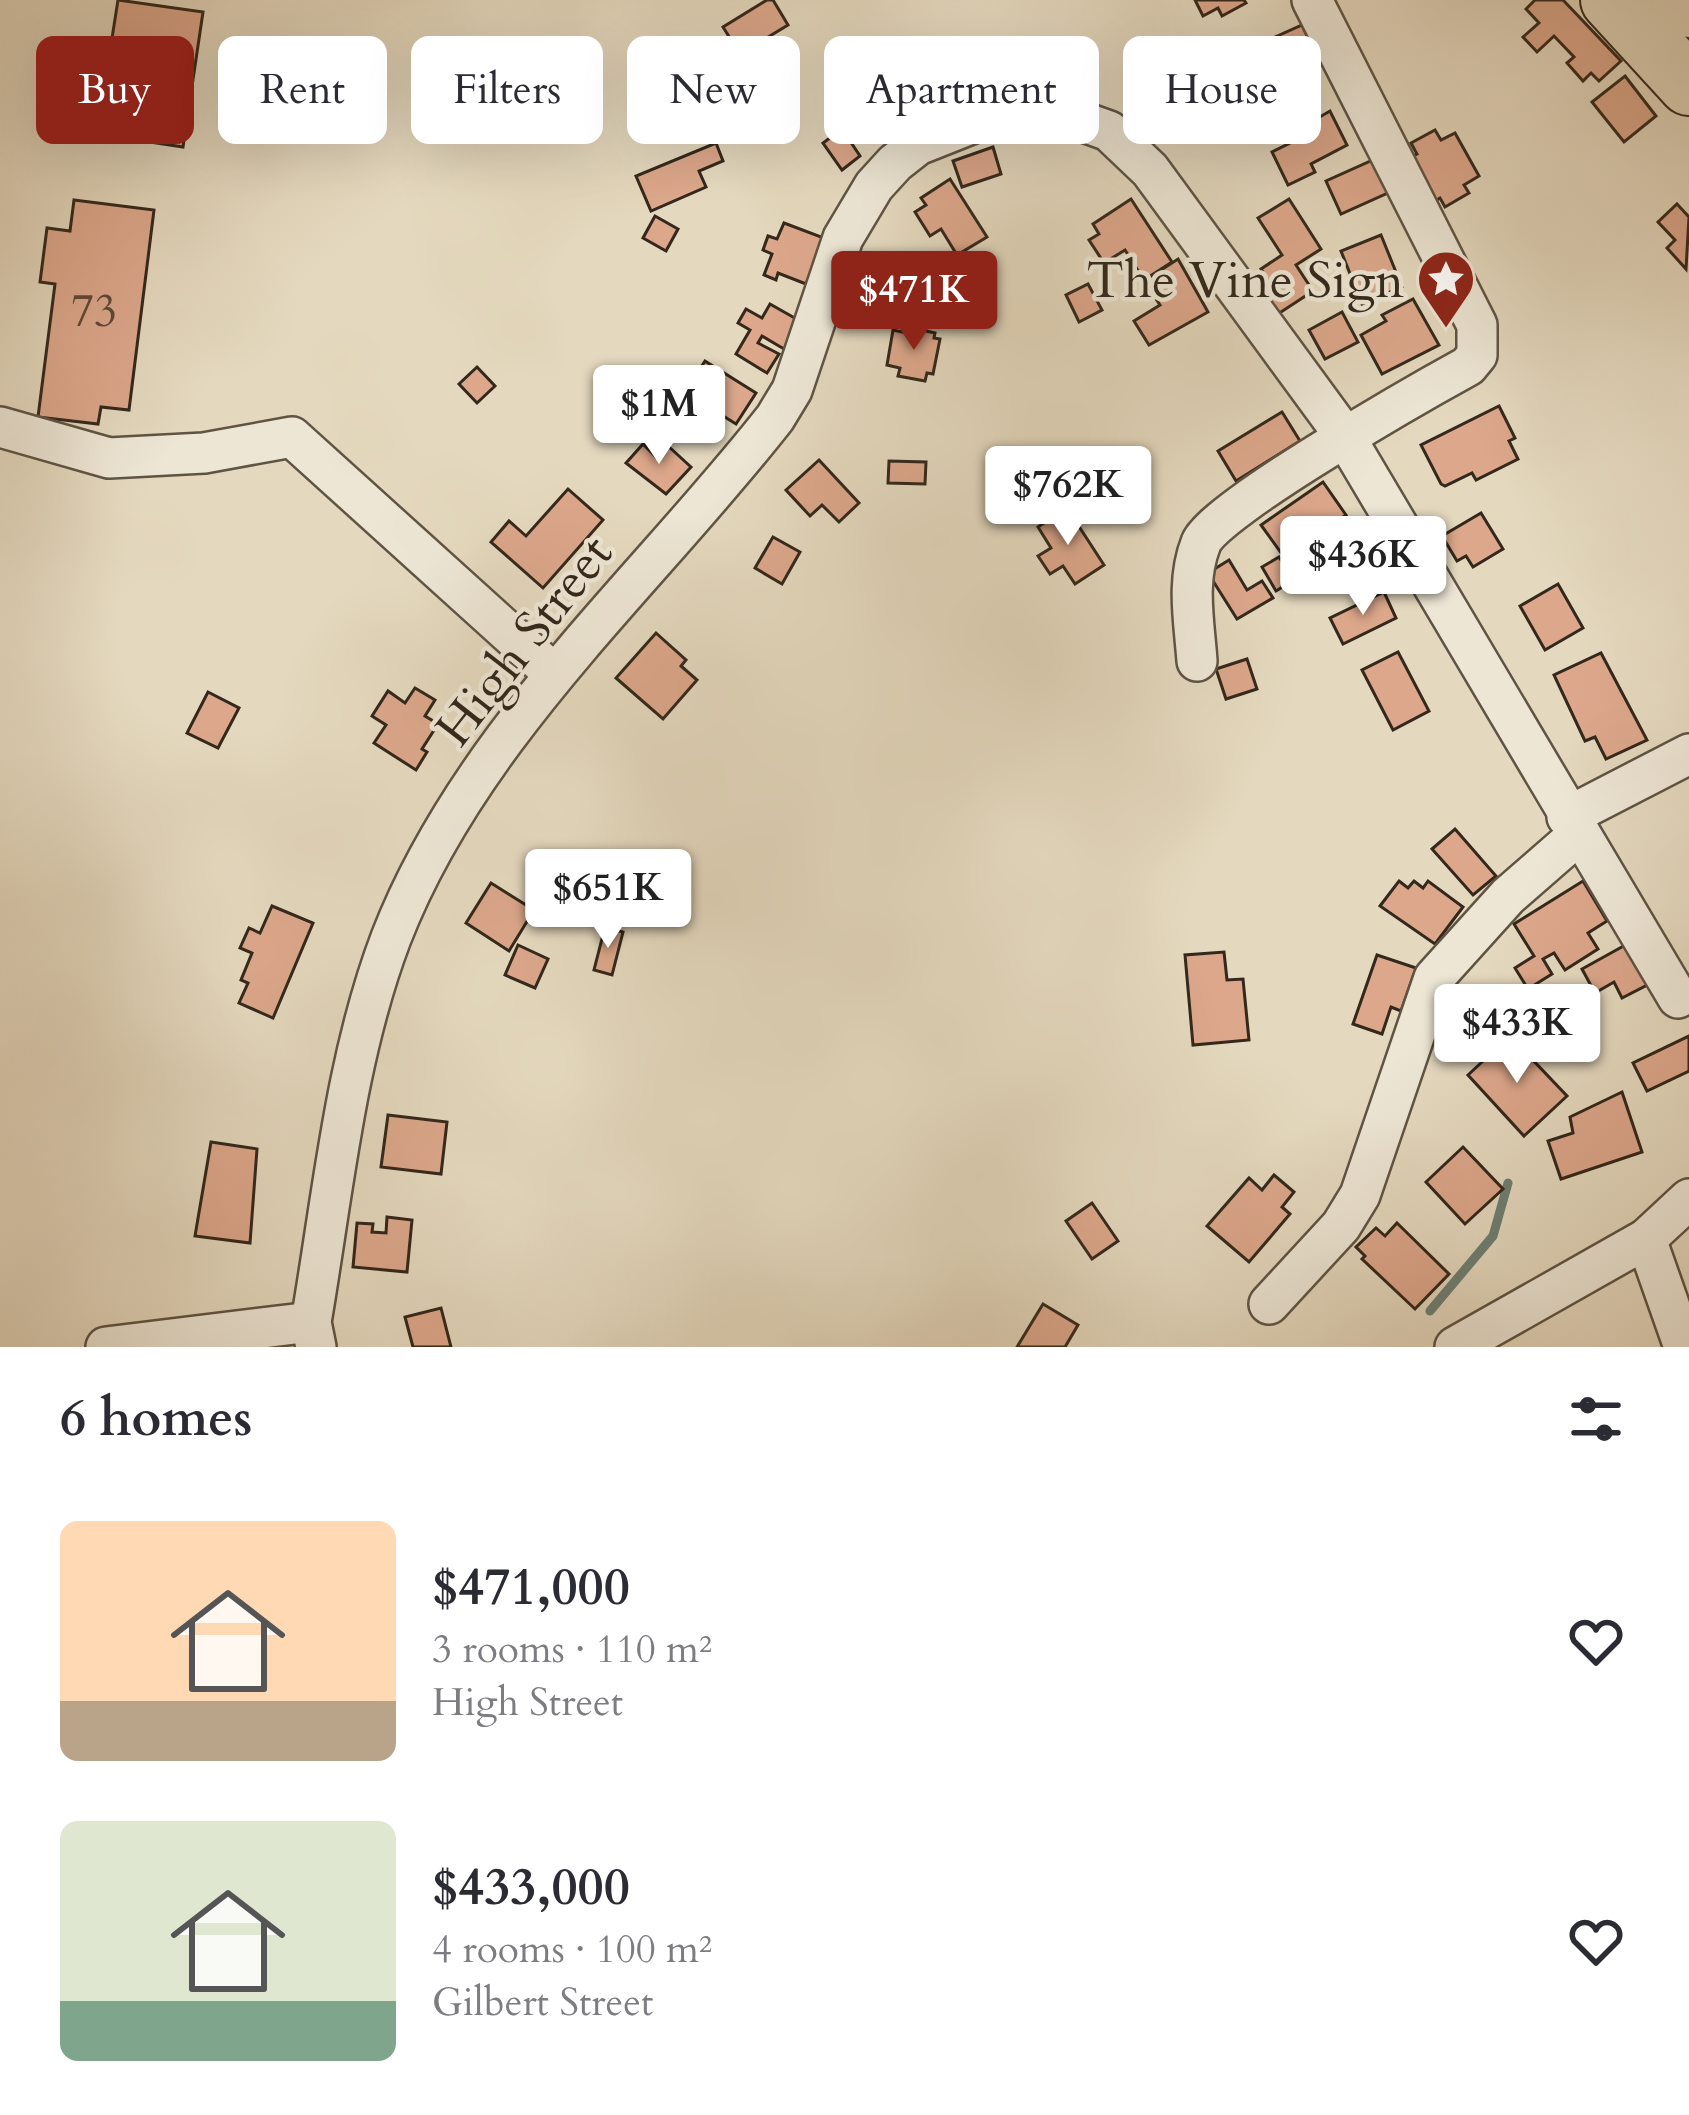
<!DOCTYPE html>
<meta charset="utf-8">
<style>
:root{--surface:#fff;--page:#f2f2f3;--text:#2b2b33;--muted:#7c7c81;--accent:#8f2418}
body{margin:0;font-family:Cardo,serif;background:var(--page);color:var(--text);height:100vh;display:flex;flex-direction:column;font-size:45px;white-space:nowrap}
*{box-sizing:border-box;margin:0}
p{font-size:39px;color:var(--muted)}
.icon{flex:none;width:66px;height:66px;fill:none;stroke:currentColor;stroke-width:2;stroke-linecap:round;stroke-linejoin:round}
.map{position:relative;height:1347px;overflow:hidden}
.sheet{display:flex;flex-direction:column;background:var(--surface);flex:1}
.sheet>*{flex:none}
.top-card{position:absolute;left:36px;top:36px;width:1617px;height:108px;display:flex;gap:24px}
.price{position:absolute;translate:-50% -102px;padding:0 27px;border-radius:12px;background:#fff;color:#222;font-size:39px;line-height:78px;filter:drop-shadow(0 3px 6px #0008)}
.price::after{content:'';position:absolute;left:50%;top:72px;width:36px;height:27px;margin-left:-18px;background:inherit;clip-path:polygon(0 0,100% 0,50% 100%)}
.price.current{background:var(--accent);color:#fff}
ul{padding:0;list-style:none}
li{display:flex;align-items:center;gap:36px;height:300px;padding:0 60px}
li span{display:grid;place-items:center;flex:none;width:336px;height:240px;border-radius:18px;color:#555}
li>.icon{margin-inline-start:auto}
span .icon{width:144px;height:144px;fill:#fffc;stroke-width:1}
li b{font-size:51px}
h2{display:flex;justify-content:space-between;align-items:center;height:144px;padding:0 60px;font-size:51px}
.pill{padding:0 42px;border-radius:18px;background:var(--surface);box-shadow:0 12px 48px #0002;font-size:42px;line-height:108px}
.pill.current{background:var(--accent);color:#fff}
.map>svg:first-child{display:block}
</style>
<div class="map">
<svg width="1689" height="1347" viewBox="0 0 1689 1347">
<rect width="100%" height="100%" fill="#e4d8be"/>
<filter id="stains"><feTurbulence type="fractalNoise" baseFrequency=".00167" numOctaves="4"/><feColorMatrix values="0 0 0 0 .2 0 0 0 0 .09 0 0 0 0 .02 0 0 0 .5 -.17"/></filter>
<radialGradient id="worn" r=".72"><stop offset=".6" stop-color="#630" stop-opacity="0"/><stop offset="1" stop-color="#630" stop-opacity=".3"/></radialGradient>
<g fill="none" stroke-linecap="round" stroke-linejoin="round">
<!-- stream -->
<polyline stroke="#6e8074" stroke-width="9" points="1430,1311 1493,1236 1508,1183"/>
</g>
<!-- building -->
<g fill="#dca78b" stroke="#33281b" stroke-width="3">
<polygon points="118,0 203,12 183,147 97,134"/>
<polygon points="767,0 773,0 788,25 740,54 723,27"/>
<polygon points="1195,0 1244,0 1246,3 1222,16 1218,8 1203,16"/>
<polygon points="1535,0 1563,0 1621,61 1599,81 1591,73 1583,81 1567,63 1574,57 1554,36 1537,52 1523,37 1539,23 1526,9"/>
<polygon points="1302,25 1316,56 1288,70 1273,38"/>
<polygon points="940,69 956,97 931,107 919,78"/>
<polygon points="1625,76 1656,116 1624,142 1592,102"/>
<polygon points="1314,111 1318,118 1330,111 1347,145 1311,164 1315,172 1288,185 1272,152 1294,141 1286,125"/>
<polygon points="842,129 860,156 842,170 823,143"/>
<polygon points="1435,130 1441,140 1455,133 1479,176 1464,185 1469,193 1445,207 1440,198 1435,201 1411,157 1417,154 1411,143"/>
<polygon points="716,143 723,161 699,171 706,187 651,211 636,176"/>
<polygon points="993,147 1001,174 962,187 953,161"/>
<polygon points="1375,159 1390,192 1341,214 1326,181"/>
<polygon points="950,179 987,237 957,255 941,229 930,236 915,212 926,205 921,198"/>
<polygon points="1131,199 1172,262 1144,280 1125,250 1104,263 1089,240 1099,234 1093,224"/>
<polygon points="1289,199 1321,249 1296,265 1313,291 1278,314 1261,287 1269,282 1261,269 1282,255 1258,218"/>
<polygon points="74,200 154,210 129,410 101,407 98,424 38,417 55,284 40,282 47,228 70,231"/>
<polygon points="1677,204 1689,217 1686,269 1667,248 1675,240 1658,222"/>
<polygon points="655,216 678,229 666,251 643,238"/>
<polygon points="784,223 824,238 806,284 778,273 776,280 764,275 772,254 763,250 768,236 777,239"/>
<polygon points="1381,235 1402,287 1362,304 1341,251"/>
<polygon points="1178,259 1208,312 1149,345 1134,321 1160,305 1144,281"/>
<polygon points="1088,284 1102,310 1079,322 1066,295"/>
<polygon points="1413,299 1439,345 1382,374 1361,335 1386,321 1382,315"/>
<polygon points="770,304 800,321 784,349 762,336 758,343 779,354 767,373 736,354 750,330 738,323 746,309 762,318"/>
<polygon points="1342,312 1358,342 1325,359 1309,330"/>
<polygon points="908,327 935,333 934,338 940,339 933,374 927,373 925,381 898,376 900,368 887,365 893,330 907,333"/>
<polygon points="705,361 756,393 736,424 685,392"/>
<polygon points="477,367 495,386 477,403 459,384"/>
<polygon points="1499,406 1515,438 1509,441 1518,459 1476,480 1472,473 1445,486 1441,484 1421,445"/>
<polygon points="1282,412 1300,441 1236,481 1218,451"/>
<polygon points="643,444 656,457 667,445 691,467 666,494 626,463"/>
<polygon points="819,460 859,503 839,522 822,505 810,516 786,490"/>
<polygon points="889,461 926,462 925,484 888,483"/>
<polygon points="1323,482 1346,515 1284,557 1261,525"/>
<polygon points="568,489 603,520 543,588 491,542 509,521 526,536"/>
<polygon points="1067,508 1104,565 1075,584 1063,566 1050,574 1038,556 1051,548 1038,527"/>
<polygon points="1481,513 1503,549 1473,567 1466,556 1457,561 1442,536"/>
<polygon points="773,537 800,552 782,584 755,568"/>
<polygon points="1279,557 1294,580 1276,591 1262,567"/>
<polygon points="1229,560 1247,590 1262,581 1273,598 1237,619 1208,573"/>
<polygon points="1558,584 1583,628 1545,650 1520,606"/>
<polygon points="1384,592 1396,618 1343,644 1330,618"/>
<polygon points="656,633 686,660 681,666 697,680 663,719 616,678"/>
<polygon points="1398,652 1429,711 1393,730 1362,670"/>
<polygon points="1601,653 1647,740 1606,759 1595,737 1585,741 1554,675"/>
<polygon points="1247,659 1257,689 1226,699 1216,669"/>
<polygon points="415,688 435,700 425,716 438,724 422,749 427,752 416,770 374,743 386,725 372,716 388,691 405,703"/>
<polygon points="208,692 239,708 218,748 187,733"/>
<polygon points="1455,829 1496,876 1473,895 1432,849"/>
<polygon points="1399,881 1408,888 1414,881 1423,888 1428,881 1463,907 1435,944 1380,906"/>
<polygon points="1583,881 1607,921 1588,933 1598,949 1565,970 1554,953 1543,959 1552,974 1528,989 1515,968 1534,956 1514,924"/>
<polygon points="491,883 534,910 509,951 466,923"/>
<polygon points="272,906 313,923 273,1018 239,1003 248,983 241,980 252,953 240,948 249,928 260,933"/>
<polygon points="605,927 623,932 612,975 594,970"/>
<polygon points="1629,943 1651,983 1622,998 1614,982 1595,993 1582,969"/>
<polygon points="518,945 548,959 535,988 505,975"/>
<polygon points="1224,952 1227,980 1243,979 1249,1040 1193,1045 1185,955"/>
<polygon points="1377,955 1416,968 1401,1011 1391,1007 1382,1034 1353,1024"/>
<polygon points="1510,1036 1567,1096 1524,1136 1468,1075"/>
<polygon points="1689,1036 1689,1071 1647,1091 1633,1063"/>
<polygon points="1622,1092 1642,1152 1561,1179 1548,1141 1573,1133 1570,1117"/>
<polygon points="388,1115 447,1122 441,1174 381,1167"/>
<polygon points="211,1142 257,1149 250,1243 195,1236"/>
<polygon points="1463,1147 1503,1189 1465,1224 1426,1182"/>
<polygon points="1274,1175 1294,1192 1282,1207 1290,1214 1249,1262 1207,1226 1249,1178 1262,1190"/>
<polygon points="1092,1203 1118,1241 1092,1259 1066,1221"/>
<polygon points="387,1217 412,1220 407,1272 353,1267 357,1223 373,1224 372,1232 386,1233"/>
<polygon points="1397,1223 1449,1274 1415,1309 1362,1259 1365,1256 1356,1247 1376,1228 1385,1236"/>
<polygon points="1043,1304 1078,1325 1065,1347 1017,1347"/>
<polygon points="441,1308 451,1347 413,1347 405,1317"/>
</g>
<g fill="none" stroke-linecap="round" stroke-linejoin="round">
<defs>
<g id="minor">
<polyline points="0,427 109,458 204,453 292,437 553,673"/>
<path d="M1197,661C1194,620 1186,581 1201,543C1213,510 1426,389 1468,366L1477,355V325L1312,0"/>
<polyline points="1567,817 1689,754"/>
<polyline points="1646,1239 1684,1347"/>
<polyline points="1269,1304 1341,1226 1360,1195 1434,978 1508,896 1578,835"/>
<polyline points="106,1347 311,1322"/>
<path d="M316,1347L311,1322C333,1194 345,1059 391,938C469,736 645,584 775,418L792,390L843,238L874,186L895,163L918,145L991,116L1056,112L1109,131L1150,170L1344,435L1678,998"/>
<polyline points="1455,1347 1646,1239 1689,1199"/>
</g>
<g id="highway">
<polyline points="1611,0 1689,85"/>
<polyline points="1682,0 1689,7"/>
</g>
</defs>
<!-- minor casing -->
<use href="#minor" stroke="#5f5444" stroke-width="44"/>
<!-- highway casing -->
<use href="#highway" stroke="#33281b" stroke-width="64"/>
<!-- minor -->
<use href="#minor" stroke="#ede6d5" stroke-width="39"/>
<!-- highway -->
<use href="#highway" stroke="#e4d8be" stroke-width="60"/>
</g>
<!-- icons -->
<defs>
<symbol id="sight-pin" viewBox="-11 -11 22 30"><path d="M0 17L-7.5 6A9.5 9.5 0 1 1 7.5 6Z" fill="#8f2418" stroke="#ede6d5"/><path d="M0-6L1.8-2.2L6-1.7L2.9 1.2L3.7 5.4L0 3.3L-3.7 5.4L-2.9 1.2L-6-1.7L-1.8-2.2Z" fill="#fff"/></symbol>
</defs>
<g fill-rule="evenodd">
<use href="#sight-pin" x="1413" y="246" width="66" height="90"/>
</g>
<g text-anchor="middle" stroke-width="9" stroke-linejoin="round" paint-order="stroke">
<!-- number labels -->
<g font-size="45" fill="#5d4837">
<text x="94" y="326">73</text>
</g>
<!-- poi labels -->
<g font-size="51" fill="#33281b" stroke="#ede6d5" text-anchor="end">
<text x="1404" y="297">The Vine Sign</text>
</g>
<!-- street labels -->
<g font-size="51" fill="#33281b" stroke="#ede6d5">
<text transform="translate(523 640) rotate(-52)" y="18">High Street</text>
</g>
</g>
<rect width="100%" height="100%" filter="url(#stains)"/>
<rect width="100%" height="100%" fill="url(#worn)"/>
</svg>
<b class="price current" style="left:914px;top:353px">$471K</b>
<b class="price" style="left:659px;top:467px">$1M</b>
<b class="price" style="left:1068px;top:548px">$762K</b>
<b class="price" style="left:1363px;top:618px">$436K</b>
<b class="price" style="left:608px;top:951px">$651K</b>
<b class="price" style="left:1517px;top:1086px">$433K</b>
<div class="top-card">
<a class="pill current">Buy</a>
<a class="pill">Rent</a>
<a class="pill">Filters</a>
<a class="pill">New</a>
<a class="pill">Apartment</a>
<a class="pill">House</a>
</div>
</div>
<section class="sheet">
<h2>6 homes<svg class="icon" aria-label="filters" viewBox="0 0 24 24"><path d="M4 7h16M4 17h16"/><circle cx="9" cy="7" r="2"/><circle cx="15" cy="17" r="2"/></svg></h2>
<ul>
<li><span style="background:linear-gradient(#ffd9b3 75%,#b9a48a 0)"><svg class="icon" aria-label="home" viewBox="0 0 24 24"><path d="M3 11l9-7 9 7M6 9v11h12V9"/></svg></span><div><b>$471,000</b><p>3 rooms · 110 m²</p><p>High Street</p></div><svg class="icon" aria-label="heart" viewBox="0 0 24 24"><path d="M12 20l-8-8c-3-5 5-10 8-4 3-6 11-1 8 4z"/></svg></li>
<li><span style="background:linear-gradient(#dfe7d0 75%,#7fa58c 0)"><svg class="icon" aria-label="home" viewBox="0 0 24 24"><path d="M3 11l9-7 9 7M6 9v11h12V9"/></svg></span><div><b>$433,000</b><p>4 rooms · 100 m²</p><p>Gilbert Street</p></div><svg class="icon" aria-label="heart" viewBox="0 0 24 24"><path d="M12 20l-8-8c-3-5 5-10 8-4 3-6 11-1 8 4z"/></svg></li>
</ul>
</section>
